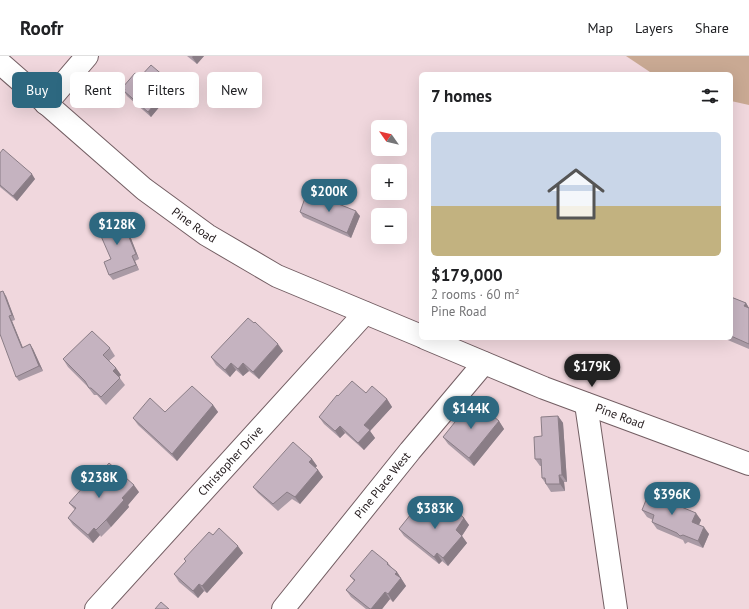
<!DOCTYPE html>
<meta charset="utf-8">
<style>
:root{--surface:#fff;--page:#f2f2f2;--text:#202124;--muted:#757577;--line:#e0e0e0;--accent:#2d6880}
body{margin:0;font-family:"PT Sans",sans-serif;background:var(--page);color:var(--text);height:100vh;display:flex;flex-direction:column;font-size:15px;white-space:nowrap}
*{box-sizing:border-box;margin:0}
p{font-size:13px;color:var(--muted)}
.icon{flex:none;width:22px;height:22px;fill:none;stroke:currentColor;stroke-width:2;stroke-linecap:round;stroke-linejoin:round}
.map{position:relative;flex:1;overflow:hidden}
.side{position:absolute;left:419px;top:16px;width:314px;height:268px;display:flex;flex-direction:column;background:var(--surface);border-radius:6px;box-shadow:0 4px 16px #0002}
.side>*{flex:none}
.hud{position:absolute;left:12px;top:16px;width:347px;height:36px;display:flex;gap:8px}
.needle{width:26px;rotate:304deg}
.controls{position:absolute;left:371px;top:64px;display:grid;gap:8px}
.controls a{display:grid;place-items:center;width:36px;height:36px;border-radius:6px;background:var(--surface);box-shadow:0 4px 16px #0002;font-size:20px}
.price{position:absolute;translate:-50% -34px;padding:0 9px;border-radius:14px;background:var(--accent);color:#fff;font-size:13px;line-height:26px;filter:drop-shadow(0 1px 2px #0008)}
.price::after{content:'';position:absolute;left:50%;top:24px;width:12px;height:9px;margin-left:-6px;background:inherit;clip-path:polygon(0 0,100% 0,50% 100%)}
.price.on{background:#222;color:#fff}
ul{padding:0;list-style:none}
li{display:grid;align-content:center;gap:8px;height:212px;padding:0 12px}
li+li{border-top:1px solid var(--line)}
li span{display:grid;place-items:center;height:124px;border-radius:6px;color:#555}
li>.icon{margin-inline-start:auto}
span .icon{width:72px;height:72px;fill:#fffc;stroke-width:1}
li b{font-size:17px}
h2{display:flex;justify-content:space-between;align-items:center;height:48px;padding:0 12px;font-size:17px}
.tag{padding:0 14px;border-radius:6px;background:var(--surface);box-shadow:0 4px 16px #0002;font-size:14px;line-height:36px}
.tag.on{background:var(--accent);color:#fff}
header{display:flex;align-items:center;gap:24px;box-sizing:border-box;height:56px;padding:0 20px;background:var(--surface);border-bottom:1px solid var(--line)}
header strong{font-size:19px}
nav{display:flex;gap:22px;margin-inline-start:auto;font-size:14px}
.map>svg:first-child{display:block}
</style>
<header>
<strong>Roofr</strong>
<nav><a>Map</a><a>Layers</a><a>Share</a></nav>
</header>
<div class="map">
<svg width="749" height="553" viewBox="0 0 749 553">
<rect width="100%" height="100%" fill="#f0d7dd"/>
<!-- green -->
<polygon fill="#c9a993" points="626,0 749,0 749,49 731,45 731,18 653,18"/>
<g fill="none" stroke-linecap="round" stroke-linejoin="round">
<defs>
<g id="minor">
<path id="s1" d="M0,7L144,133L207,179L277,220L421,280"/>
<polyline points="46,48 87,0"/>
<path id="s2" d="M425,282L544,332L749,408"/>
<polyline points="586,348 616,553"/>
<path id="s3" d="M96,553L365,257"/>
<path id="s4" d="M283,553L410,395L484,307"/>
</g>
</defs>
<!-- minor casing -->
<use href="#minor" stroke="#735e63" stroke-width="24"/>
<!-- minor -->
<use href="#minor" stroke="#fff" stroke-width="22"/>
</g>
<!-- wall -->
<g fill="#a99aa5">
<polygon points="187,0 204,0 197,8"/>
<polygon points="140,21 172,27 175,32 151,61 127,40 124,35 125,34 123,31"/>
<polygon points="0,97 35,123 17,145 0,131"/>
<polygon points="325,147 360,160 351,182 303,161 300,156"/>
<polygon points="125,167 139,203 135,205 139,214 113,224 109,219 111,203"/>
<polygon points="6,240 15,264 12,265 23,292 30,288 33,293 43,315 19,325 16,321"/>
<polygon points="731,241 746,247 749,252 749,293 723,282 731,282"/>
<polygon points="110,292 115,300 109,305 116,312 121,319 119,321 125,329 106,349 97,339 94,339 87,330 68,311 63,303"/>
<polygon points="283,295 259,323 249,315 243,320 236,314 230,321 216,309 211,301"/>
<polygon points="366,337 387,343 392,351 370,375 375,382 364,394 345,377 340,382 324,368 319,361 338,340"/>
<polygon points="213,349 218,356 177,405 138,369 133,362"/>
<polygon points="558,360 563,367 567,426 564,426 565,435 551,436 542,422 542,410 540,410 535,403 542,380"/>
<polygon points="462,363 499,365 504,373 474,410 448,388 443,381"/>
<polygon points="312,403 317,410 315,412 318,414 323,421 300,448 292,443 278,455 258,437 253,431"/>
<polygon points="88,431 139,436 128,449 129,451 111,471 101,481 100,479 93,487 73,469 68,462 75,454 69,447"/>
<polygon points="680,446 685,453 701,464 699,469 709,478 703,492 688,486 685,488 683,484 657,473 652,466 653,464 647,461 642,454"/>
<polygon points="464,462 469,469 462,480 467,487 448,510 442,505 439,508 404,480 399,473 430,466"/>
<polygon points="213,479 243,497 207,537 204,535 198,542 179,526 174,518 186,505 184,503"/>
<polygon points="388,507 392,512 397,516 406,530 393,546 390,543 382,553 366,553 351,541 346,534 354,525 350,520"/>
</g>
<!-- shaded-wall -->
<g fill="#8a7d86">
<polygon points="193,0 204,0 197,8 192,1"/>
<polygon points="172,27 175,32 151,61 148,56"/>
<polygon points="32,118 35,123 17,145 13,140"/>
<polygon points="356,155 360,160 351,182 347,177"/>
<polygon points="121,162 125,167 139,203 136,198"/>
<polygon points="132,200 135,205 139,214 136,209"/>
<polygon points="3,235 6,240 15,264 12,259"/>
<polygon points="746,247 749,252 744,250"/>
<polygon points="9,260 12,265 25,297 22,292"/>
<polygon points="30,288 33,293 43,315 39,310"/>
<polygon points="278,288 283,295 259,323 253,316"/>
<polygon points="231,307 236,314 230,321 225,314"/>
<polygon points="243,307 249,315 243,320 238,313"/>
<polygon points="116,312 121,319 118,322 113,315"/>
<polygon points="387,343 392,351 370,375 375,382 364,394 358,387 364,369"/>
<polygon points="213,349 218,356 177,405 172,398"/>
<polygon points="558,360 563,367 567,426 562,419"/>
<polygon points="499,365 504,373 474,410 469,402"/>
<polygon points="340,370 345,377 340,382 335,375"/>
<polygon points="312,403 317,410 314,413 309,406"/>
<polygon points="318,414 323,421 300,448 295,441"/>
<polygon points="559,419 564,426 565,435 560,428"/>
<polygon points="134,429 139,436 128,449 129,451 111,471 106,464 122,442"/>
<polygon points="680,446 686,453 679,450"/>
<polygon points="696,457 701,464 697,473 692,466"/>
<polygon points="464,462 469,469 461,481 462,480 467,487 448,510 443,502 456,474"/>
<polygon points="704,471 709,478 703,492 698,485"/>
<polygon points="94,472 100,479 93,487 88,479"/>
<polygon points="238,490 243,497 207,537 202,530"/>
<polygon points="437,497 442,505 439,508 434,501"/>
<polygon points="397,516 406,530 393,546 388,538 395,518"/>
<polygon points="199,528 204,535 198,542 193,535"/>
<polygon points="385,536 390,543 382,553 371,553"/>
</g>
<!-- building -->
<g fill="#c5b3c0" stroke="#8a7d86">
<polygon points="151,9 172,27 148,56 124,35 125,33 123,31 135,17 140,21"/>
<polygon points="3,93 32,118 13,140 0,129 0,97"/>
<polygon points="306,139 325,147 326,143 356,155 347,177 300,156"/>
<polygon points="121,162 136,198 132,200 136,209 109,219 104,206 111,203 97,171"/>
<polygon points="3,235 12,259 9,260 22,292 30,288 39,310 16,321 0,278 0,236"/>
<polygon points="731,241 746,247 744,250 749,252 749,288 731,280"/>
<polygon points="248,262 254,267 255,266 278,288 253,316 243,307 238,313 231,307 225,314 211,301"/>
<polygon points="92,275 110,292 103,299 116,312 113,315 120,322 101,341 91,332 89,332 85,325 63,303"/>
<polygon points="352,325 366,337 372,330 387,343 364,369 370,374 358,387 340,370 335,375 319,361 337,339 338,340"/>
<polygon points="192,330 213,349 172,398 133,362 150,342 165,356"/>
<polygon points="476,346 499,365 469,402 443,381 459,361 462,363"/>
<polygon points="558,360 562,419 559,419 560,428 546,428 545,422 542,422 541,403 535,403 534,381 542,380 541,361"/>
<polygon points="293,386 312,403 309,406 318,414 295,441 287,436 273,448 253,431"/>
<polygon points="109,407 134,429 122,442 124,444 106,464 96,474 94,472 88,479 68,462 76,452 69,447 85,429 88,431"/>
<polygon points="650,434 680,446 679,450 696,457 692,466 704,471 698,485 683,479 680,480 677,477 652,466 654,459 642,454"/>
<polygon points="446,446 464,462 456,474 462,480 443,502 437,497 434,501 399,473 415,453 430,466"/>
<polygon points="219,472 238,490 202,530 199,528 193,535 174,518 186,505 184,503 209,476 213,479"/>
<polygon points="372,494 388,507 387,508 397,516 395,518 401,522 388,538 385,536 371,553 370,553 346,534 355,524 350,520"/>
<polygon points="161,546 169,553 155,553"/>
</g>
<g text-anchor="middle" stroke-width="3" stroke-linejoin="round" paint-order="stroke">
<!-- street labels -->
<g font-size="12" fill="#20181a" stroke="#fde4ea">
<text dy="4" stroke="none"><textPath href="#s1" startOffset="253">Pine Road</textPath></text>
<text dy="4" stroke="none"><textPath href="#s2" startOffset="210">Pine Road</textPath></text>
<text dy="4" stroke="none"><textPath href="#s3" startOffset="200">Christopher Drive</textPath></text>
<text dy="4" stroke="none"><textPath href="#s4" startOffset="159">Pine Place West</textPath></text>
</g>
</g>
</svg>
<div class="controls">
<a><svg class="needle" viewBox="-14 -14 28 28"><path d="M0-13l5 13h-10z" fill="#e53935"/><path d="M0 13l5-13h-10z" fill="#757577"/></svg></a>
<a>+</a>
<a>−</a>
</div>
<b class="price" style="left:329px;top:157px">$200K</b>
<b class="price" style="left:117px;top:190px">$128K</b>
<b class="price on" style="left:592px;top:332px">$179K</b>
<b class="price" style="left:471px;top:374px">$144K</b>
<b class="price" style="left:99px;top:443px">$238K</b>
<b class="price" style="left:672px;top:460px">$396K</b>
<b class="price" style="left:435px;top:474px">$383K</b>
<div class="hud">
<a class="tag on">Buy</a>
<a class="tag">Rent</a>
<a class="tag">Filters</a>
<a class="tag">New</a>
</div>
<section class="side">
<h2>7 homes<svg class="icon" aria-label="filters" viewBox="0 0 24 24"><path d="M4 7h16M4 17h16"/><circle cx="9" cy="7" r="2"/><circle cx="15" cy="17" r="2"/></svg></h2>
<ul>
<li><span style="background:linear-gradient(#c9d6e8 60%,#c2b280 0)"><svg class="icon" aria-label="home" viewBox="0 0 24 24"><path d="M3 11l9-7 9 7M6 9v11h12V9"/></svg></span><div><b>$179,000</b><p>2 rooms · 60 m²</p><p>Pine Road</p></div></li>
</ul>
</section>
</div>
